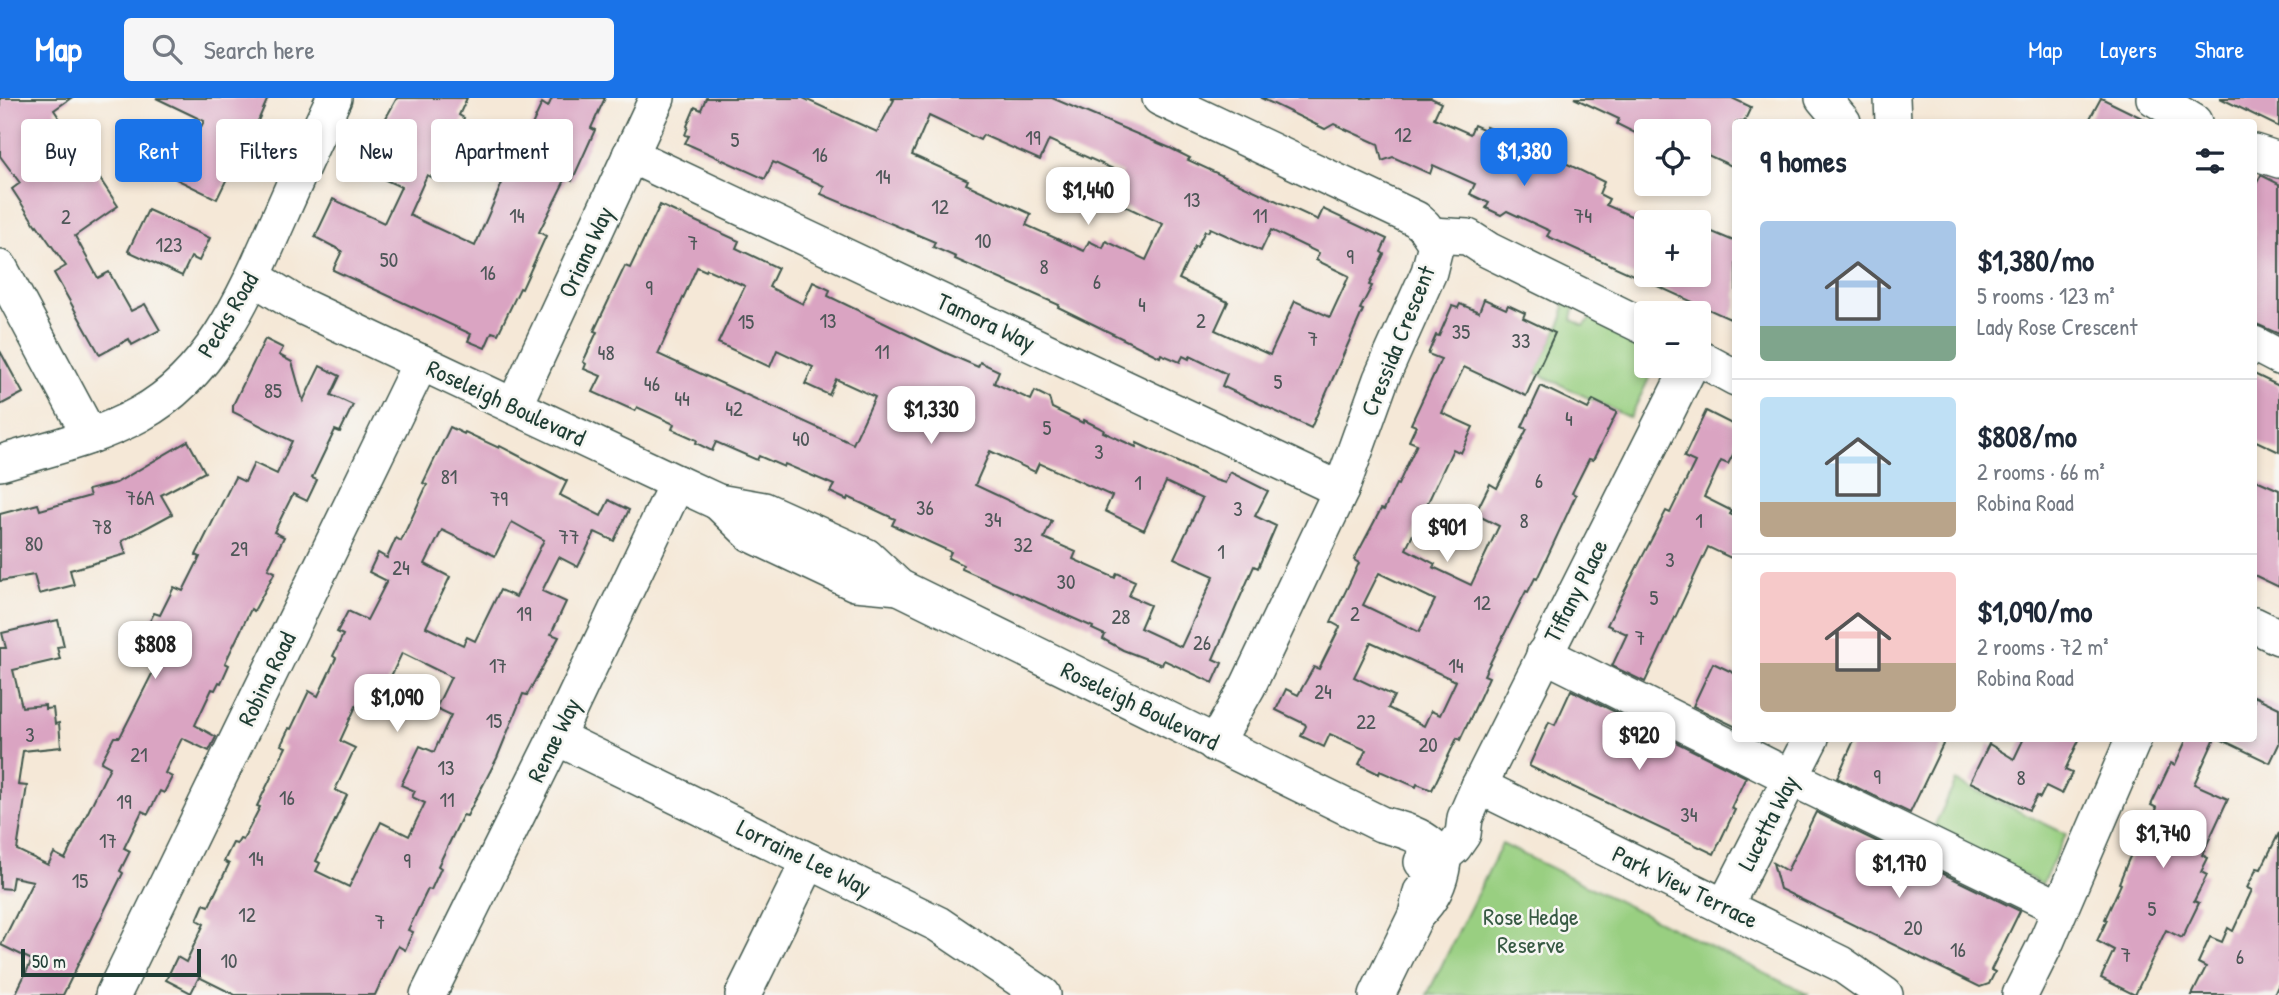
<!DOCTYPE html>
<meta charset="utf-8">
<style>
:root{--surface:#fff;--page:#f6f6f7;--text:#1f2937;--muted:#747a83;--line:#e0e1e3;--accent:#1a73e8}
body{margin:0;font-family:"Patrick Hand",sans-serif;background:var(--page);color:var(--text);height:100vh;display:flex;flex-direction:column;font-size:26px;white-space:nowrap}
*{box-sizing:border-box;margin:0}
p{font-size:23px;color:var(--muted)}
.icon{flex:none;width:38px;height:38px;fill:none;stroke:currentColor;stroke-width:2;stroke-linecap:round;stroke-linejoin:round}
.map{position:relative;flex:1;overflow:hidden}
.sheet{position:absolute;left:1732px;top:21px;width:525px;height:623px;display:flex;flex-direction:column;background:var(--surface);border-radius:7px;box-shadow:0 4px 10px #0003}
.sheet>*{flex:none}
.guide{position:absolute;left:21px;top:21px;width:665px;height:63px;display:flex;gap:14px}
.tools{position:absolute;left:1634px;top:21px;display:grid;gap:14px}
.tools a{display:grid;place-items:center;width:77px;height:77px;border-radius:7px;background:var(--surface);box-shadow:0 4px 10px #0003;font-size:35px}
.scale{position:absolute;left:21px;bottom:18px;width:180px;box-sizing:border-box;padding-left:7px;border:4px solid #1f3d34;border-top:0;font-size:19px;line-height:24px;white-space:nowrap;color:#1f3d34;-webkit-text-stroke:5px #f6f6f2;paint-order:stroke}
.price{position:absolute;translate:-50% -60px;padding:0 16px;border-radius:14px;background:#fff;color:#222;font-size:23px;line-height:46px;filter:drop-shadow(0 2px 4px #0008)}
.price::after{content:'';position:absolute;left:50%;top:42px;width:21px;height:16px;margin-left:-10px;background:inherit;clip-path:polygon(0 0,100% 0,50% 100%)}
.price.on{background:var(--accent);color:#fff}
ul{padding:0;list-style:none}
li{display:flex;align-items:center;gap:21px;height:175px;padding:0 28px}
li+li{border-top:2px solid var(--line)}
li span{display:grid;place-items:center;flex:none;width:196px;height:140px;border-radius:7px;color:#555}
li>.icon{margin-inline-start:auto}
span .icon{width:84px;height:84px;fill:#fffc;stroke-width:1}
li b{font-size:30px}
h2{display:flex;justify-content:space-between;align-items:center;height:84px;padding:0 28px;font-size:30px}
.tag{padding:0 24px;border-radius:7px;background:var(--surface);box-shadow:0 4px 10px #0003;font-size:24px;line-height:63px}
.tag.on{background:var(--accent);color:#fff}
header{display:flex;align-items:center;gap:42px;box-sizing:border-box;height:98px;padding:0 35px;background:var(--accent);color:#fff}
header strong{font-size:33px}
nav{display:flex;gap:38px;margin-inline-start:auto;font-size:24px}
.search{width:490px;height:63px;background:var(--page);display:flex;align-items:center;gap:18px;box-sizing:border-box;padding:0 24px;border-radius:7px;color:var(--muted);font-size:26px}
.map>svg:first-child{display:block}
</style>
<header>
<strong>Map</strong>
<div class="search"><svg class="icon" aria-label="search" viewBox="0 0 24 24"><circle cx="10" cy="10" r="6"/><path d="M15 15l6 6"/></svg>Search here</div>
<nav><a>Map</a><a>Layers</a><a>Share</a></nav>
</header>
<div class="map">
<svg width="2279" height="897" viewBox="0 0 2279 897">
<rect width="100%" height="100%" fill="#f6f6f2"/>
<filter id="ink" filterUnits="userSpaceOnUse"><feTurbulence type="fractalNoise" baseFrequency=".0143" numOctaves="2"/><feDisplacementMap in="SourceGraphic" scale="14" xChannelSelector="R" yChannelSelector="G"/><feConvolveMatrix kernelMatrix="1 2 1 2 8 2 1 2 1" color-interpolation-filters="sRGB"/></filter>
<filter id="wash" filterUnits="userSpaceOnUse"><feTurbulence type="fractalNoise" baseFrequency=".00686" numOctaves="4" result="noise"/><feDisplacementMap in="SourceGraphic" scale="28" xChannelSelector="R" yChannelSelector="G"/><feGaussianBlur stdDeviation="1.57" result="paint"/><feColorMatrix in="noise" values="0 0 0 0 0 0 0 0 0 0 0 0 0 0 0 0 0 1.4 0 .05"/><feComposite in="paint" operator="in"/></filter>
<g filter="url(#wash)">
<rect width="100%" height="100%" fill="#f5e8d7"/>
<!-- green -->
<g fill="#99cf81" stroke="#5c865a" stroke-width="2">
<polygon points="1564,203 1574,208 1572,222 1584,228 1594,217 1647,242 1647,268 1655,268 1630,320 1536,275 1563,219"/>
<polygon points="1956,683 2066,736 2042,786 1932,733"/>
<polygon points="1502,746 1809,897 1427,897"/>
</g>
<g id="blocks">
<!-- building -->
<g fill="#daa4c2" fill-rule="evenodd">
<polygon points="0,0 71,0 54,12 118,108 75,138 98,180 109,174 131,213 145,206 160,232 132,247 129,241 100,257 54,175 66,168 37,127 36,128 12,91 20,85 0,58"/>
<polygon points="156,0 268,0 237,71 233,68 217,101 176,81 204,23"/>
<polygon points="397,0 467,0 459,17 464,20 449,53 465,60 454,82 441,75 438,82 427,77 409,117 475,148 506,76 488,67 501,39 522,49 542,5 548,9 552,0 605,0 591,30 595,32 572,83 566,80 539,134 546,138 522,191 520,190 498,236 492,234 485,250 468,243 471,236 333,172 342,153 315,139 333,101 384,125 401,89 377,78 384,63 380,61 390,40 378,34"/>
<path d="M706,0H803L877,34L894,2L890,0H1052L1170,50L1190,60L1188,62L1318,122L1323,111L1387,141L1381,154L1384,156L1369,187L1372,188L1360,211L1363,212L1311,330L1222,288L1227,276L1190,258L1189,261L1183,258L1180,264L1161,256L1160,259L1058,209L1059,207L955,161L956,159L933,149L935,144L821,96L824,88L773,64L765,81L685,45L689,38L685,37L688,29L687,28L695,9L701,12ZM929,18L980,42L983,37L1040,62L1049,42L1122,75L1110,101L1163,126L1146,162L1106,143L1103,150L1089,143L1084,153L1026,127L1031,116L966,86L968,82L912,57ZM1210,130L1261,153L1271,132L1319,155L1316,162L1349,178L1330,219L1295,203L1270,257L1215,232L1228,204L1179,181L1195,148L1197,149L1205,133L1208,134Z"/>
<polygon points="1261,0 1431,0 1441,5 1434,20 1470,36 1474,27 1485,32 1486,29 1518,44 1519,42 1604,84 1599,96 1609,101 1606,107 1647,125 1647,177 1699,177 1699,159 1710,133 1736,144 1736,208 1730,221 1547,138 1550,133 1507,113 1501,117 1486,110 1489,105 1470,96 1475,86 1433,67 1430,76 1393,59 1382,63 1378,46 1334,26 1325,31"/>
<polygon points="1574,0 1732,0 1751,9 1744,24 1736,24 1736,70 1699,53 1699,33 1647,33 1647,41 1617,26 1619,21"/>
<polygon points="2101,0 2150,24 2088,24"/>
<polygon points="2220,0 2279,0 2279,29"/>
<polygon points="2261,77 2279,86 2279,236 2254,225 2254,90"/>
<path d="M660,107L739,143L736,150L778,170L769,189L803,206L813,184L830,192L828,198L946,255L978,269L980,264L999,273L994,285L1031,302L1035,293L1049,300L1052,310L1083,325L1084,322L1104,332L1103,334L1136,349L1137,345L1215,382L1225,385L1230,374L1268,393L1255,418L1276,428L1258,470L1254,468L1213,561L1222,565L1213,585L1164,562L1162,567L1123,552L1103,541L1105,537L1092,531L1093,529L962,471L963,467L948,460L951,454L892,427L895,421L848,399L847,402L830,394L834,387L785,366L784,369L759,358L757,362L716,344L712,353L696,345L697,342L672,331L674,326L637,309L635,313L593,294L601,278L584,271L586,266L583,264L597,234L594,233L625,168L630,170ZM697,169L706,173L707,171L745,188L718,245L770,269L777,252L813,269L805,286L829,297L836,281L875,299L853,346L658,256ZM990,353L1035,374L1039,365L1112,398L1105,413L1144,432L1166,384L1202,401L1174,460L1214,478L1181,549L1140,530L1150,507L1129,498L1135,483L1117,475L1115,480L1073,461L1076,454L1044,440L1052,423L975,387Z"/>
<polygon points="148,112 210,140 199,163 191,159 182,178 128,153"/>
<path d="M1484,201L1506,211L1508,207L1525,215L1523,220L1555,235L1526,298L1464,269L1442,315L1473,329L1461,355L1453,351L1406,451L1435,466L1433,469L1471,487L1499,428L1475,416L1490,386L1497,390L1527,331L1522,329L1541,288L1588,311L1593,302L1617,314L1593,362L1589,361L1572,395L1576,397L1537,481L1535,480L1528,494L1526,493L1484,577L1489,579L1469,623L1460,642L1457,640L1432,692L1417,686L1416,689L1380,673L1379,676L1359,666L1366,652L1330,636L1324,649L1301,638L1306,628L1305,626L1276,612L1286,591L1298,597L1314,569L1319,571L1340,529L1331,524L1359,465L1354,462L1381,411L1384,412L1396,386L1398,387L1417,346L1409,343L1416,328L1411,326L1441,261L1428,256L1436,237L1439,238L1452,208L1458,210L1460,206L1479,214ZM1379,475L1435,502L1419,534L1363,507ZM1371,544L1456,583L1440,617L1431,613L1424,628L1388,610L1394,598L1354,579Z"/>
<polygon points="265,241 283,250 279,257 292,264 303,303 320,268 340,278 331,297 353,307 340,334 335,332 312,380 317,382 307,403 293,396 274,434 284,439 268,471 275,474 254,513 251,511 225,565 229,567 221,585 219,584 215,592 212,591 195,627 216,639 209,653 182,640 165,675 172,679 164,695 160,693 148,716 142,713 124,750 130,753 120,773 123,775 63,897 15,897 32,862 1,847 33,783 13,779 11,791 0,790 0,550 6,550 2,535 58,522 64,548 57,549 60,561 13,572 22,609 45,607 45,611 53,610 55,626 59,625 61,649 23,653 18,687 27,688 17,752 48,767 54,755 65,761 110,669 101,664 114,639 120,639 158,564 135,553 154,515 160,517 174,489 183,493 200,459 196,457 235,379 245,384 254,365 277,376 292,343 233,314 233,307"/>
<polygon points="0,253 23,295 0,307"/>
<polygon points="2254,276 2279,288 2279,354 2254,342"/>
<polygon points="1706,313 1736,328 1736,351 1728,366 1721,363 1704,399 1732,413 1730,416 1736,419 1736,449 1731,460 1708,449 1645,584 1612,568 1627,536 1607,527 1666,413 1670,415 1695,364 1684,359"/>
<path d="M450,329L464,336L465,334L499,350L500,348L567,383L560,397L601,418L609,402L629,412L614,443L595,434L578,469L559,459L542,493L566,504L551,536L559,539L527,597L523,596L497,660L467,718L463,717L438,768L441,770L431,792L428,791L408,832L413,834L405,852L398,848L375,897H235L199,879L191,895L166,882L177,859L186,864L204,826L197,822L204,806L209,808L229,766L224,763L233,745L237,746L240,741L243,742L260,709L257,708L286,649L281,647L289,630L291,631L309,593L318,598L336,560L333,558L343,537L337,534L348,513L367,522L387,483L369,474L378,455L387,460L396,440L401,443L427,387L423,385ZM512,424L544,442L516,499L500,492L475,543L467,539L463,547L426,529L450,479L425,466L442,432L495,458ZM402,555L451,579L436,610L451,617L434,654L420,648L401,687L415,693L412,699L425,705L409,738L381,724L349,789L316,773L320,765L316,763L347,697L335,692L355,650L340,643L357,606L374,614Z"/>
<polygon points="188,343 205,374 161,397 172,416 122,443 126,456 70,472 74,487 39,496 34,477 0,483 0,416 38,406 40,412 90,398 88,392 116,385"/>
<polygon points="2254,381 2279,392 2279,489 2254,477"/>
<polygon points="1713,565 1736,576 1736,629 1693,608"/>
<polygon points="1571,592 1746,679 1731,710 1735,712 1714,756 1529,668 1549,624 1555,627"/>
<polygon points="2254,598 2279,610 2279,646 2270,665 2218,640 2254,640"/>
<polygon points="1855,640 1946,640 1910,715 1837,680"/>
<polygon points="2024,640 2080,640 2065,672 2072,675 2062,696 2046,688 2040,700 2037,698 2029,712 1970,684 1989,646 2014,661"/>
<polygon points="2187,640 2215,640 2194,686 2228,701 2202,757 2208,760 2201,774 2207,777 2194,803 2199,805 2182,840 2166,832 2135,897 2101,880 2114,852 2097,843 2107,822 2105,821 2121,786 2119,785 2128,763 2138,741 2142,743 2157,710 2151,707 2171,665 2175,667"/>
<polygon points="1816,714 2020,813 1991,872 1995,874 1989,886 1980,889 1780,791 1773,765 1787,773"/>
<polygon points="2279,735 2279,886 2274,897 2192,897 2206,869 2198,865 2210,839 2222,844 2228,830 2233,833 2252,792 2247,790 2257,770 2261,771"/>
</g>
</g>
</g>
<g filter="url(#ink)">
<use href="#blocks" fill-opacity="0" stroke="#3f574c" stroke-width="2"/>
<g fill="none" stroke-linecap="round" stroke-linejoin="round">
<defs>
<g id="minor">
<polyline points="1160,0 1416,121 1424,128 1434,143 1435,150 1429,174 1381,281 1341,392 1248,588 1215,646"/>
<polyline points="1823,0 1843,24"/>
<polyline points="1892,0 1893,24"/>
<polyline points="2154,0 2194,24"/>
<polyline points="2254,54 2279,62"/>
<polyline points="630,57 1341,392"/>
<polyline points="1431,137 1468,139 1488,152 1647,230"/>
<polyline points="0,170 90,338"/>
<path d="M253,179L295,205L677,385L718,404L764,412L866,458L899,489L1381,726C1404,732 1433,739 1443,764C1440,786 1432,801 1416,817"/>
<polyline points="2254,246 2279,259"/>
<polyline points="1699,260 1736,280"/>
<polyline points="514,308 657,0"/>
<path d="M0,365C47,351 97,340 140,316C215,275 248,190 281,116C298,77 316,38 334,0"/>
<polyline points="718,404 751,436 855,485 899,489"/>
<polyline points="2254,527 2279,539"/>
<polyline points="1544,556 1792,680 2060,810"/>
<polyline points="556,639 938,826 1043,897"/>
<polyline points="1479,688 1841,866 1885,897"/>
<polyline points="1422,764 1442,759 1454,749 1463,736 1465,720 1479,688 1690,268"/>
<polyline points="1725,808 1811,640"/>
<polyline points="113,897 421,264"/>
<polyline points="428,897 556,639 677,385"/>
<polyline points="743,897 809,763"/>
<polyline points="1377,897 1416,817 1421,794"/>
<polyline points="2020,897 2044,849 2134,640"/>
</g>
</defs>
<!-- minor casing -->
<use href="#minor" stroke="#3f574c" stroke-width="38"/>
<!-- minor -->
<use href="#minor" stroke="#fff" stroke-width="35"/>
</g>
</g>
<g text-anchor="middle" stroke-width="5" stroke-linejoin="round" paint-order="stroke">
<!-- number labels -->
<g font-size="21" fill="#4e5758">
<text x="1403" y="44">12</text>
<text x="1033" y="47">19</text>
<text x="735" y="49">5</text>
<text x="820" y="64">16</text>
<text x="883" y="86">14</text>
<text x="1192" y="109">13</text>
<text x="940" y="116">12</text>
<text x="517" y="125">14</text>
<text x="1260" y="125">11</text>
<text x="1583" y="125">74</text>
<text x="66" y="126">2</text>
<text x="983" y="150">10</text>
<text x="693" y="152">7</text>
<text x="169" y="154">123</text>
<text x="1350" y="166">9</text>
<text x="389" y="169">50</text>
<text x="1044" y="176">8</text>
<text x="488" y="182">16</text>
<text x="1097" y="191">6</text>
<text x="649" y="197">9</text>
<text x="1142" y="214">4</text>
<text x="828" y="230">13</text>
<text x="1201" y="230">2</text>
<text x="746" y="231">15</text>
<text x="1461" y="241">35</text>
<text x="1313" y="248">7</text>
<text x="1521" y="250">33</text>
<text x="882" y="261">11</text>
<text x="606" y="262">48</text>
<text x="1278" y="291">5</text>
<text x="652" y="293">46</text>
<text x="273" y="300">85</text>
<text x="682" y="308">44</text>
<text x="734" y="318">42</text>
<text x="1569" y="328">4</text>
<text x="1047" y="337">5</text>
<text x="801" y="348">40</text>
<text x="1099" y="361">3</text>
<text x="449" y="386">81</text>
<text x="1539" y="390">6</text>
<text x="1138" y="392">1</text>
<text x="140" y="407">76A</text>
<text x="499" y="408">79</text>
<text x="925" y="417">36</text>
<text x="1238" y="418">3</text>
<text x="993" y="429">34</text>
<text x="1524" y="430">8</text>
<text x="1699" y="430">1</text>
<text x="102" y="436">78</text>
<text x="569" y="446">77</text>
<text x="34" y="453">80</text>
<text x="1023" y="454">32</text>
<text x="239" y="458">29</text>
<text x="1221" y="461">1</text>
<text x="1670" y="469">3</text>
<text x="401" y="477">24</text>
<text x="1066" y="491">30</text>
<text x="1654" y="507">5</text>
<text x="1482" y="512">12</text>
<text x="524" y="523">19</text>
<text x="1355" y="523">2</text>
<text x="1121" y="526">28</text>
<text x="1640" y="547">7</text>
<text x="1202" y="552">26</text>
<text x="498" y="575">17</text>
<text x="1456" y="575">14</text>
<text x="1323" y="601">24</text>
<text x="494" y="630">15</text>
<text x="1366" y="631">22</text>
<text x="30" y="644">3</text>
<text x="1428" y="654">20</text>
<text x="139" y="664">21</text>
<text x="446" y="677">13</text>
<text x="1877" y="686">9</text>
<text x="2021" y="687">8</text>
<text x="287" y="707">16</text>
<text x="447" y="709">11</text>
<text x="124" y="711">19</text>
<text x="1689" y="724">34</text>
<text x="108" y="750">17</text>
<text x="256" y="768">14</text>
<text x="407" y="770">9</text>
<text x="80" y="790">15</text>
<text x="2152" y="818">5</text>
<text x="247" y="824">12</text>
<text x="380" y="831">7</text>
<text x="1913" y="837">20</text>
<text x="1958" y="859">16</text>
<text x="2126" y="864">7</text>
<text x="2240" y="866">6</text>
<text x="229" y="870">10</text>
</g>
<!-- street labels -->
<g font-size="24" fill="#1f3d34" stroke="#f6f6f2">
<text transform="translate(586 154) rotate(-65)" y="8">Oriana Way</text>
<text transform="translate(228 217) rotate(-59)" y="8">Pecks Road</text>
<text transform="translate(986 224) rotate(25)" y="8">Tamora Way</text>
<text transform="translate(1398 243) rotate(-68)" y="8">Cressida Crescent</text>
<text transform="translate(506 305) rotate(25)" y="8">Roseleigh Boulevard</text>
<text transform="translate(1576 493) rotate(-63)" y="8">Tiffany Place</text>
<text transform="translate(267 581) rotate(-64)" y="8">Robina Road</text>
<text transform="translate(1140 608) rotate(26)" y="8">Roseleigh Boulevard</text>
<text transform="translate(554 642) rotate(-64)" y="8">Renae Way</text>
<text transform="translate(1768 725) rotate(-63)" y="8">Lucetta Way</text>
<text transform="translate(804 760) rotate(26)" y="8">Lorraine Lee Way</text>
<text transform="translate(1685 789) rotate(26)" y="8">Park View Terrace</text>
</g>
<!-- park labels -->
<g font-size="24" fill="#375a43" stroke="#f6f6f2">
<text x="1531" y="827">Rose Hedge<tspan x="1531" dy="28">Reserve</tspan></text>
</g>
</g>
</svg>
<div class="tools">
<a><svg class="icon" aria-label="locate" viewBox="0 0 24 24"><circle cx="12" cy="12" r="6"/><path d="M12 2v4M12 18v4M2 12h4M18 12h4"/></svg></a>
<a>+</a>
<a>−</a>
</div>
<div class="scale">50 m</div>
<b class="price on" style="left:1524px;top:90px">$1,380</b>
<b class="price" style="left:1088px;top:129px">$1,440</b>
<b class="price" style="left:931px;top:348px">$1,330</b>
<b class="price" style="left:1447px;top:466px">$901</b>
<b class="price" style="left:155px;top:583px">$808</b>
<b class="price" style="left:397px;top:636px">$1,090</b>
<b class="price" style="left:1639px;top:674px">$920</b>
<b class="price" style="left:2163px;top:772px">$1,740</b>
<b class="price" style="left:1899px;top:802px">$1,170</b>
<div class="guide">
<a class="tag">Buy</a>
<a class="tag on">Rent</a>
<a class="tag">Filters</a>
<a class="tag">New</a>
<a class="tag">Apartment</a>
</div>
<section class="sheet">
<h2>9 homes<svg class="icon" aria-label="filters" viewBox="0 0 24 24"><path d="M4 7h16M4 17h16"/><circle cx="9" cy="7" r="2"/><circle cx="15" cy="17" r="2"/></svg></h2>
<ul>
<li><span style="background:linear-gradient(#a9c7e8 75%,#7fa58c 0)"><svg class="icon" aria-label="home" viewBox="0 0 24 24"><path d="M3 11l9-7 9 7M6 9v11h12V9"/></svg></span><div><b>$1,380/mo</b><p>5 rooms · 123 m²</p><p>Lady Rose Crescent</p></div></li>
<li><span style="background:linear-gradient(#bfe0f5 75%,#b9a48a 0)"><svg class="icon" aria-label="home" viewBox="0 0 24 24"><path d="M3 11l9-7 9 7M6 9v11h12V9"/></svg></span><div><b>$808/mo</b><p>2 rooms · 66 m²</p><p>Robina Road</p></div></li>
<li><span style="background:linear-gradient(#f6c9c9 65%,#b9a48a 0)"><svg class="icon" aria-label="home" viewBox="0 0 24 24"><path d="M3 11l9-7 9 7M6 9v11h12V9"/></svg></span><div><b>$1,090/mo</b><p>2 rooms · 72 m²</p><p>Robina Road</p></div></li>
</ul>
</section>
</div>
